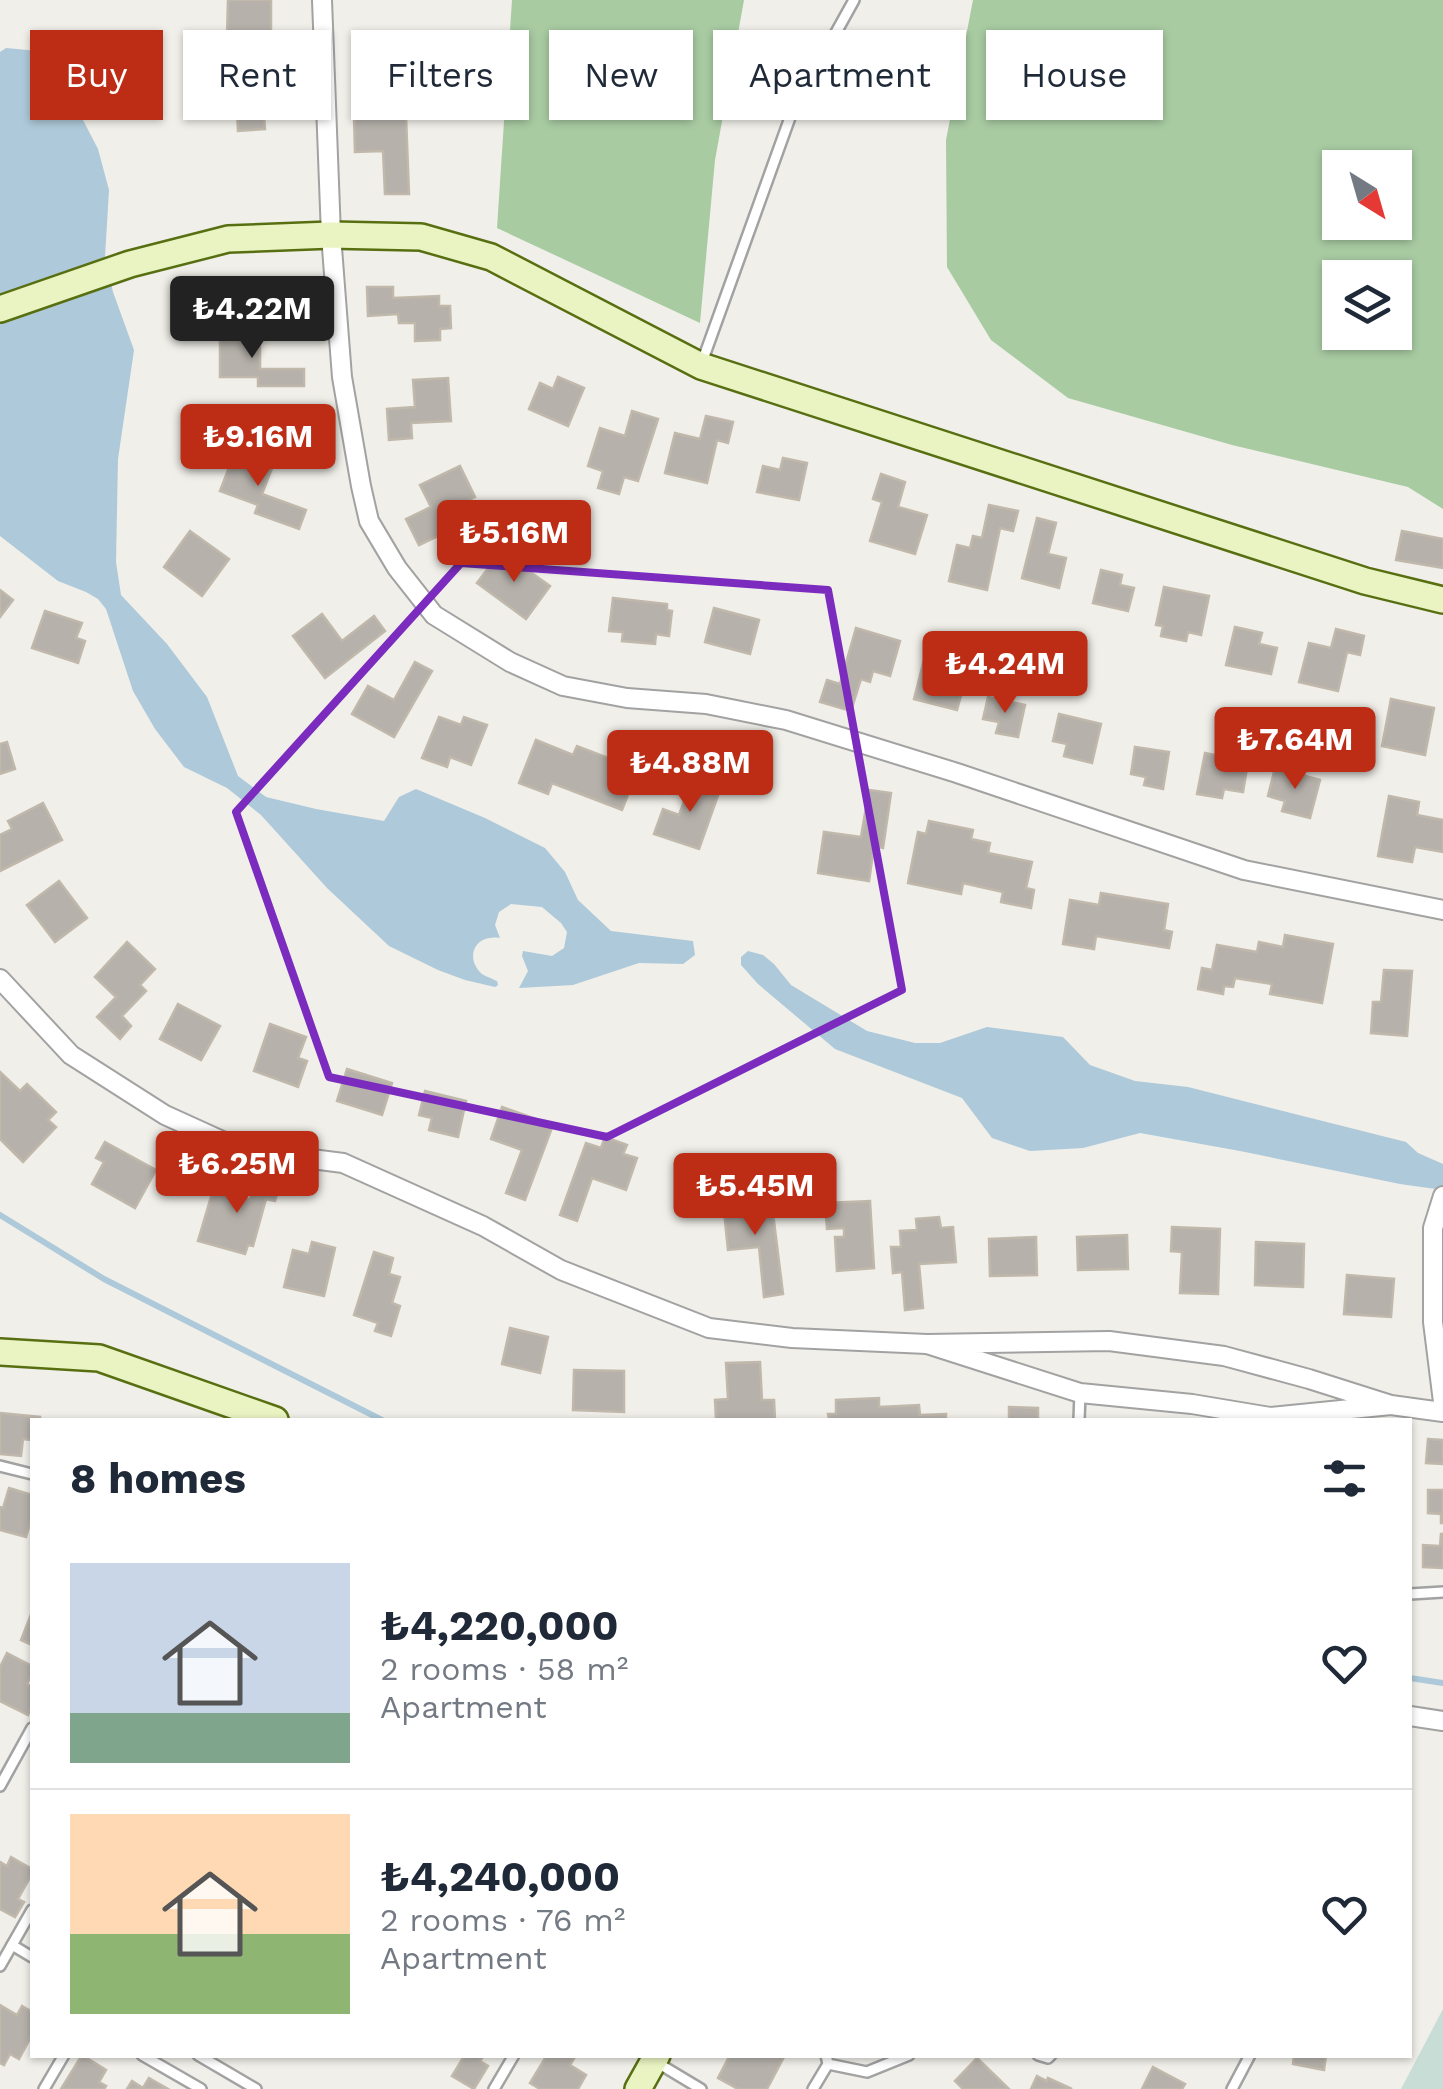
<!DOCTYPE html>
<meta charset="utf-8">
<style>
:root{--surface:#fff;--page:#f6f6f7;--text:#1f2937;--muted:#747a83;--line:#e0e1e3;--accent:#bd2d15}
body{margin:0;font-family:"Work Sans",sans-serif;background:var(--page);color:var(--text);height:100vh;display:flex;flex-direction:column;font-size:38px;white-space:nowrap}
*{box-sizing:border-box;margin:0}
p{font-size:32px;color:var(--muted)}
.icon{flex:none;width:55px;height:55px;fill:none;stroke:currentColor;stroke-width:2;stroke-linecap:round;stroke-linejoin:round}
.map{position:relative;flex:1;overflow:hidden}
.drawer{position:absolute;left:30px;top:1418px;width:1382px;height:640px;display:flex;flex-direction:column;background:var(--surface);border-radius:0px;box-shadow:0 2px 8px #0004}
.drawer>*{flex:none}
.hud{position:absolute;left:30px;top:30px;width:1385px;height:90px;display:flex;gap:20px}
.needle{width:65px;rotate:143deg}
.buttons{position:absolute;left:1322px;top:150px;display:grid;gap:20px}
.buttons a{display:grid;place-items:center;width:90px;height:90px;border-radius:0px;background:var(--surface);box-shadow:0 2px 8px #0004;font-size:50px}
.price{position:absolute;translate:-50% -85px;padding:0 22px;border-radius:10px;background:var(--accent);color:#fff;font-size:32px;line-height:65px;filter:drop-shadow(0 2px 5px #0008)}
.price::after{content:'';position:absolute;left:50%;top:60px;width:30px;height:22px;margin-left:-15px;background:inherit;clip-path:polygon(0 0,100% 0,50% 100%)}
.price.current{background:#222;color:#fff}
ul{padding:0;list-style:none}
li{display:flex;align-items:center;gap:30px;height:250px;padding:0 40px}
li+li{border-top:2px solid var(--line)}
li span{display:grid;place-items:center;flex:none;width:280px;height:200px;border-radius:0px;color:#555}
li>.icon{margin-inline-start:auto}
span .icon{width:120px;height:120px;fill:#fffc;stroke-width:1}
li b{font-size:42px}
h2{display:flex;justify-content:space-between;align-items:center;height:120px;padding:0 40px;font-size:42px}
.chip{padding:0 35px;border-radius:0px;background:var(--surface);box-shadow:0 2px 8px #0004;font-size:35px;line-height:90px}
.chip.current{background:var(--accent);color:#fff}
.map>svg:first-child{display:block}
</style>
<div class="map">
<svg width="1443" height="2089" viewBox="0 0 1443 2089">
<rect width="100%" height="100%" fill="#f0efe9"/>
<!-- forest -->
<g fill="#a8cba2" fill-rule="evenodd">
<polygon points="512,0 744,0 715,160 700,323 497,228"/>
<path d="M973,0H1443V509L1408,487L1232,445L1068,398L991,340L947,267L946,140ZM1340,168H1395V222H1340ZM1340,278H1395V332H1340Z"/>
</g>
<!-- wetland -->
<polygon fill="#c7ddd6" points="1443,2009 1443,2089 1401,2089"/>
<!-- water -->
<g fill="#aec9d9">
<path d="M6,48L38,51L62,71L70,95L98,149L109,190L105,257L113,292L134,350L118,459L116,562L121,595L167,644L207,697L238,776L266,797L316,809L384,821L399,797L416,789L485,818L545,848L565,872L578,900L611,931L693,941L695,955L683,964L639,963L573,985L519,988L528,971L522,956L523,951L552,956L564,948L567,932L561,923L542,907L511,904L499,912L495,925L500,938C473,934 465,959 482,974C483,975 495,980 497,981L498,985L495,987L465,980L438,970L389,946L327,888L261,815L227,788L184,767L155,729L133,691L106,609L98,599L86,592L58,581L0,536V52Z"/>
<polygon points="748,951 763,955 774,964 791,985 867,1031 915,1043 940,1043 987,1027 1063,1037 1090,1065 1135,1081 1188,1087 1406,1142 1418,1153 1443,1164 1443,1190 1400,1184 1240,1151 1140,1133 1083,1148 1030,1151 992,1138 962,1098 835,1049 758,984 741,965 741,957"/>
</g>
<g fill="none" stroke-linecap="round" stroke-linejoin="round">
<!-- stream -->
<g stroke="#aec9d9" stroke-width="6">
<polyline points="0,1215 104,1279 382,1420"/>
<polyline points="1410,1678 1443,1683"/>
</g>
</g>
<!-- building -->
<g fill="#b6b1ab" stroke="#c1b8ac" stroke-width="2.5">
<polygon points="228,0 271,0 271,37 227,36"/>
<polygon points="272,92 273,114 264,115 265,129 238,131 236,94"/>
<polygon points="406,116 409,194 385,194 383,151 355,152 354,118"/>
<polygon points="367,287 393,287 393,298 439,296 439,306 450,306 451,328 440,329 440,340 415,341 415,323 399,323 398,314 368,316"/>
<polygon points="220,331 260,331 260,369 304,369 304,386 258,386 258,377 220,377"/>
<polygon points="558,377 584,388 568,426 529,409 540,383 553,389"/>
<polygon points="448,378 451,421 411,423 412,438 389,440 387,409 415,407 413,380"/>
<polygon points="632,411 658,419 638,481 624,477 619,494 598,488 603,471 588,466 600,428 625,436"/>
<polygon points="706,416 733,422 728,443 717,440 707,483 665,473 675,433 700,439"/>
<polygon points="236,449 274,463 262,494 306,510 299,529 255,513 258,505 220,491"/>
<polygon points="783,458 807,463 799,500 757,492 763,466 780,470"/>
<polygon points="460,466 475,497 467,501 472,510 457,517 461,525 419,545 406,519 431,507 420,485"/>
<polygon points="881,474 905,482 898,507 927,515 915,554 870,541 882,502 873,499"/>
<polygon points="989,505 1018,511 1013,531 1000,528 987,590 949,581 957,545 970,548 973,536 982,538"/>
<polygon points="1037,518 1056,523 1048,554 1066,558 1059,588 1022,578"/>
<polygon points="190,531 229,559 202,596 164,567"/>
<polygon points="1402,531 1443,539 1443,568 1396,560"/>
<polygon points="501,551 550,586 526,619 477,583"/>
<polygon points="1101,570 1122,575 1120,585 1134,588 1128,611 1093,603"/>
<polygon points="1164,587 1209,596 1201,635 1188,632 1186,641 1161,636 1163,626 1156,625"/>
<polygon points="0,590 13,600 0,617"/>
<polygon points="613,598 667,604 667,610 672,611 669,636 656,634 655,644 622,641 623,632 609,631"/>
<polygon points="714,608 759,620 750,654 705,642"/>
<polygon points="45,611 82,623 76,638 85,641 78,663 32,648"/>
<polygon points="322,614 342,641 374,616 385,631 325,678 293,636"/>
<polygon points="1235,627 1262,633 1259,644 1277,648 1271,674 1226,665"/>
<polygon points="856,628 900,641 890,676 873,671 870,682 861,679 851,711 820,702 827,680 840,684"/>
<polygon points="1336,629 1364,636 1360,655 1347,652 1338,691 1299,682 1309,643 1331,648"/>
<polygon points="925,656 969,666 957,710 914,699"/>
<polygon points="415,662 432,671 394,737 352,714 368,686 394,700"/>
<polygon points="988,697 1025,705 1018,737 996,733 999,722 983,719"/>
<polygon points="1391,699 1434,708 1425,755 1382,746"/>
<polygon points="1059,714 1101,724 1092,763 1064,756 1067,744 1053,741"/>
<polygon points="439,717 461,725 464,717 487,725 471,765 450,757 447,767 422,758"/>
<polygon points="536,740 573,755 577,746 629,766 620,789 629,792 622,810 552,783 548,794 519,783"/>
<polygon points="7,742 15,769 0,774 0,744"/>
<polygon points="1135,747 1169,752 1163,789 1144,785 1146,777 1131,774"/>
<polygon points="1205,753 1248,762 1243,792 1224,789 1222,798 1197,794"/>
<polygon points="1275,768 1320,780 1310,818 1282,811 1285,801 1268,796"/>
<polygon points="693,777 721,787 699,849 654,834 663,809 679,815"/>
<polygon points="869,790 891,793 883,848 874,846 869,881 818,873 824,832 861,837"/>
<polygon points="1389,796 1419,802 1417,815 1443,820 1443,852 1415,847 1412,862 1378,856"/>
<polygon points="43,803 62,840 0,871 0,835 12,829 8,821"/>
<polygon points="929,821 973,830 971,839 990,843 988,853 1032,862 1026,888 1034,890 1031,908 1001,902 1003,892 963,883 961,894 908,883 918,832 926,834"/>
<polygon points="59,881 87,918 55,942 27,905"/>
<polygon points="1101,893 1168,904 1164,930 1172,932 1169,948 1096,936 1094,949 1063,944 1070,900 1099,905"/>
<polygon points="1285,935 1333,944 1322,1003 1270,994 1272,984 1235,978 1233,987 1224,986 1223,994 1198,989 1202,968 1212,970 1217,945 1257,952 1259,942 1283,947"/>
<polygon points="127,942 155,969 140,985 146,991 122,1016 131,1026 120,1039 97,1017 116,997 95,977"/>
<polygon points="1384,970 1412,971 1407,1036 1371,1033 1373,1002 1381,1002"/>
<polygon points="178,1004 220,1026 201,1060 160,1039"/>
<polygon points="270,1024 306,1037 298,1058 307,1061 298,1087 254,1071"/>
<polygon points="347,1069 392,1083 382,1115 337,1101"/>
<polygon points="0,1072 20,1091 27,1084 56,1112 48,1120 56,1127 23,1162 0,1139"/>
<polygon points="425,1091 466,1101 458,1137 429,1130 432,1118 419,1115"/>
<polygon points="502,1107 553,1125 525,1200 506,1193 522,1150 491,1139"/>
<polygon points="605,1137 627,1145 623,1154 637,1158 626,1190 592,1178 577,1221 560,1215 586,1143 601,1148"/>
<polygon points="105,1142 156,1170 135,1208 92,1184 104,1162 96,1158"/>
<polygon points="257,1174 281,1181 275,1201 266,1199 253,1246 248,1245 245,1254 198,1241 213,1190 250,1200"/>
<polygon points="761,1197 762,1207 772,1205 783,1294 764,1297 759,1247 728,1250 723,1202"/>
<polygon points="870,1201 874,1268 837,1271 835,1237 844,1237 844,1228 827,1229 825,1203"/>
<polygon points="939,1217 941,1228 953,1227 956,1262 919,1264 923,1308 905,1310 902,1272 893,1273 891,1247 901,1247 900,1231 917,1230 916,1219"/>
<polygon points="1172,1227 1220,1229 1218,1294 1180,1293 1182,1252 1171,1251"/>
<polygon points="1127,1235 1128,1269 1078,1270 1077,1237"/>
<polygon points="1036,1237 1037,1275 990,1276 989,1239"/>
<polygon points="312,1242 335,1248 324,1296 284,1287 293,1250 309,1254"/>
<polygon points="1256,1242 1304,1244 1303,1287 1255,1285"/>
<polygon points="374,1252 393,1258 389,1274 400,1277 392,1303 400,1306 391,1336 375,1331 378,1323 354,1315"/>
<polygon points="1347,1275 1394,1279 1391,1317 1344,1314"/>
<polygon points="510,1328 548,1337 540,1373 502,1364"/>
<polygon points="760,1362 762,1400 774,1400 775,1420 716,1420 715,1400 728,1399 726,1363"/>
<polygon points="574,1370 624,1371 624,1412 573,1410"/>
<polygon points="879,1398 879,1407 919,1405 920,1415 946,1414 946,1420 829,1420 828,1414 836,1414 836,1400"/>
<polygon points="1009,1407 1038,1408 1038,1419 1054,1420 1009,1420"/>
<polygon points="0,1413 40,1417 40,1420 32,1420 32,1440 23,1439 21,1456 0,1454"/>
<polygon points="1428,1439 1443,1440 1443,1464 1426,1463"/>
<polygon points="9,1488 32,1495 32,1517 26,1537 0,1530 0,1507 3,1508"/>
<polygon points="1428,1490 1443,1490 1443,1523 1441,1523 1441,1514 1428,1513"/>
<polygon points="1441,1534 1443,1534 1443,1568 1423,1567 1423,1545 1440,1546"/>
<polygon points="32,1612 32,1645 21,1640"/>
<polygon points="7,1653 32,1666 32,1673 27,1684 32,1687 32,1706 28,1715 0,1701 0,1667"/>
<polygon points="11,1857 32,1869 32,1874 18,1899 24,1902 15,1917 0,1909 0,1862 7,1866"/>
<polygon points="0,2005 17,2015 22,2006 32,2012 32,2035 19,2059 10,2054 4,2065 0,2063"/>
<polygon points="82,2055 106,2070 99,2082 106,2086 104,2089 61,2089"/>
<polygon points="459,2055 484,2055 480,2061 488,2066 474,2089 452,2076 463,2058"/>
<polygon points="547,2055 576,2055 570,2065 586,2075 578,2089 540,2089 530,2083"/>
<polygon points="730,2055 785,2055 767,2089 738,2089 718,2078"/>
<polygon points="1294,2055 1326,2055 1324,2070 1293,2064"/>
<polygon points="977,2058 1009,2089 963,2089 955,2081"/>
<polygon points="1153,2067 1185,2084 1182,2089 1142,2089"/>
<polygon points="1037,2076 1047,2081 1048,2078 1072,2089 1031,2089"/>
<polygon points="149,2078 168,2089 127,2089 132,2081 143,2088"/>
</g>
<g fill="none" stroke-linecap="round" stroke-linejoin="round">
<defs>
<g id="lane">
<polyline points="701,365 792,112 854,0"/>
<polyline points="1079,1420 1080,1393"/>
<polyline points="0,1466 32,1474"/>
<polyline points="1410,1594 1443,1592"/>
<polyline points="0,1786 32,1728"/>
<polyline points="12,1945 32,1957"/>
<polyline points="0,1966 32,1910"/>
<polyline points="142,2055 201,2089"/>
<polyline points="198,2055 256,2089"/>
<polyline points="1038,2055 1048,2058 1051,2055"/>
<polyline points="656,2062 701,2089"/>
<polyline points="828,2064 867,2072 909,2055"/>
<polyline points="44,2089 64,2055"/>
<polyline points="494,2089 514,2055"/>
<polyline points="813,2089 828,2064 826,2055"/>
<polyline points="1232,2089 1250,2055"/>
</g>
<g id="street">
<polyline points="322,0 331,235 342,377 361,486 369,521 397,568 434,615 510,662 563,686 627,698 706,704 786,720 957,773 1244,870 1443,910"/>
<polyline points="0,979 71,1055 165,1115 242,1150 343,1163 483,1226 561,1270 709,1328 792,1338 927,1344"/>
<polyline points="1443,1196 1433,1228 1433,1322 1443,1402"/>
<polyline points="1391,1405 1270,1417 1192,1404 1080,1393 927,1344 1109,1341 1224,1356 1309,1379 1391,1405 1443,1412"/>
<polyline points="1410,1716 1443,1721"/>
</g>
<g id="secondary">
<polyline points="0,309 130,264 228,239 331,235 421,237 491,257 701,366 1365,581 1443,600"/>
<polyline points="0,1352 99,1358 275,1420"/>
<polyline points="638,2089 657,2055"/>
</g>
</defs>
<!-- lane casing -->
<use href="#lane" stroke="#a2a2a2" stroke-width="14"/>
<!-- street casing -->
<use href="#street" stroke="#a2a2a2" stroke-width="22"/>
<!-- secondary casing -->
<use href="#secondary" stroke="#586f11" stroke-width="30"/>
<!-- lane -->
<use href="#lane" stroke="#fff" stroke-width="9"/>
<!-- street -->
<use href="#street" stroke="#fff" stroke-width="18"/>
<!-- secondary -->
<use href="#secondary" stroke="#eaf4c3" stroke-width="25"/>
</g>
<!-- marked area -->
<path fill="none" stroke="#7b2cbf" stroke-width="8" stroke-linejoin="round" d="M461,563L828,590L902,990L607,1137L329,1077L236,812Z"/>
</svg>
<div class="buttons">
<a><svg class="needle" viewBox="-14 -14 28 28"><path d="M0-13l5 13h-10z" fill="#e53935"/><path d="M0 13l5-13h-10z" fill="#747a83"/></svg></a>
<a><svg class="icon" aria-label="layers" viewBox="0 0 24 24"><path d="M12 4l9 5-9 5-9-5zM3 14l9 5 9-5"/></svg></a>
</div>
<b class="price current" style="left:252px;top:361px">₺4.22M</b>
<b class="price" style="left:258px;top:489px">₺9.16M</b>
<b class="price" style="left:514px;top:585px">₺5.16M</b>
<b class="price" style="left:1005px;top:716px">₺4.24M</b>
<b class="price" style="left:1295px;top:792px">₺7.64M</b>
<b class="price" style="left:690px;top:815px">₺4.88M</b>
<b class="price" style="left:237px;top:1216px">₺6.25M</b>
<b class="price" style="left:755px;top:1238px">₺5.45M</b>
<div class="hud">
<a class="chip current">Buy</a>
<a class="chip">Rent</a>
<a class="chip">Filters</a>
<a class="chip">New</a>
<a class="chip">Apartment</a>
<a class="chip">House</a>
</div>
<section class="drawer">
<h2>8 homes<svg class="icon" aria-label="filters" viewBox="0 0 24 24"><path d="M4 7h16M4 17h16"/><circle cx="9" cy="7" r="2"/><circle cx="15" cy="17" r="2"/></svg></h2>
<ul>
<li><span style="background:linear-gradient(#c9d6e8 75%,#7fa58c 0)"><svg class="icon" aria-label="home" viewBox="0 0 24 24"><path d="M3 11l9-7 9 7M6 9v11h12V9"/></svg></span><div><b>₺4,220,000</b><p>2 rooms · 58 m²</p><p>Apartment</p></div><svg class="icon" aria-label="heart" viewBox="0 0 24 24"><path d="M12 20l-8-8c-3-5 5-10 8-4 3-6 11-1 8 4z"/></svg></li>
<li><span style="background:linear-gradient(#ffd9b3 60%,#8fb573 0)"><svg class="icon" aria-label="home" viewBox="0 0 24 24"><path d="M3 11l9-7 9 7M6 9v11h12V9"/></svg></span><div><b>₺4,240,000</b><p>2 rooms · 76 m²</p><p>Apartment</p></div><svg class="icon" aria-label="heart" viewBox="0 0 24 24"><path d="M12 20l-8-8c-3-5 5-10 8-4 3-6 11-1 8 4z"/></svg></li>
</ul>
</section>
</div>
